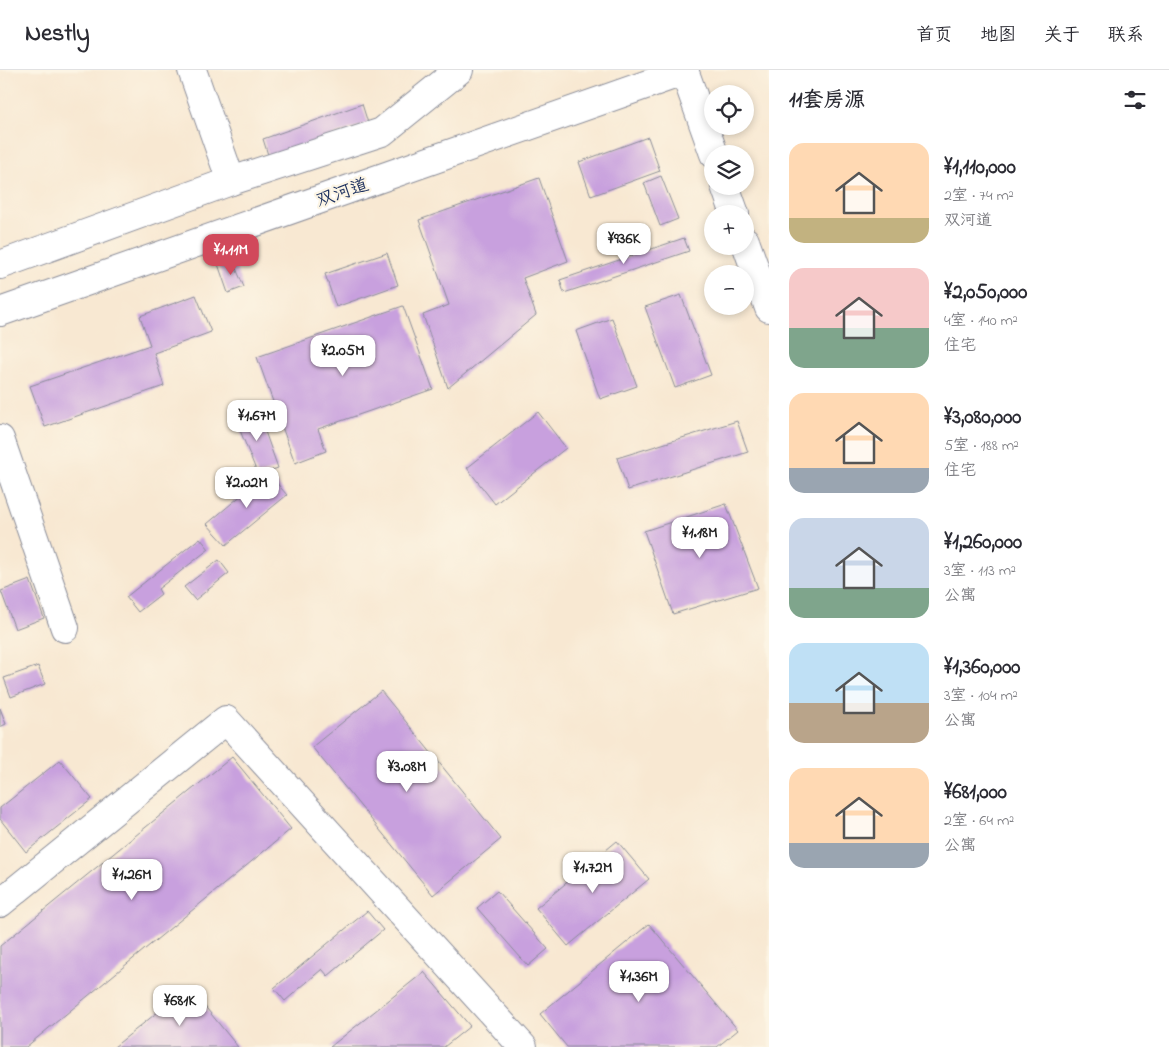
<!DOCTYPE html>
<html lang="zh">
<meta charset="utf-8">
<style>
:root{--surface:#fff;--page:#f7f7f7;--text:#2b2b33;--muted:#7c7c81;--line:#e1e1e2;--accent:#d1495b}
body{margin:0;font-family:"Indie Flower","LXGW WenKai TC",sans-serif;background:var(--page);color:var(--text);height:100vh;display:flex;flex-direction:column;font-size:19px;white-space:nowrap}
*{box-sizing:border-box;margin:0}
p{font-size:16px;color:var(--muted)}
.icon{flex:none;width:28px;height:28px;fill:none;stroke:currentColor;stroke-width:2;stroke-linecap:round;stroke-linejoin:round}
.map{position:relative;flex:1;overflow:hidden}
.side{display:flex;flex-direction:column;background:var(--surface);width:400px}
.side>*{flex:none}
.buttons{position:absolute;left:704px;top:15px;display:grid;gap:10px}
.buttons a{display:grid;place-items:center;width:50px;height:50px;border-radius:50%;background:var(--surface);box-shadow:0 2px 8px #0003;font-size:25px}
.price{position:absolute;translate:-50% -42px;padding:0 11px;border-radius:10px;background:#fff;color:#222;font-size:16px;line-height:32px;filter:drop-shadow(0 1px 2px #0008)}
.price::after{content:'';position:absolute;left:50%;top:30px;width:15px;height:11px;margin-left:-8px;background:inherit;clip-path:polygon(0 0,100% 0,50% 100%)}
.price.active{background:var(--accent);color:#fff}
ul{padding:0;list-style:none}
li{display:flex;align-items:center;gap:15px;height:125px;padding:0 20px}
li span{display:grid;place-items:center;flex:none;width:140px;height:100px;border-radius:15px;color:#555}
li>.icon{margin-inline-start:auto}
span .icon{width:60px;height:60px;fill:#fffc;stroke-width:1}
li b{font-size:21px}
h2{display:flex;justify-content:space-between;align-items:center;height:60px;padding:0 20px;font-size:21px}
header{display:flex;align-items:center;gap:30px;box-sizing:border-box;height:70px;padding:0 25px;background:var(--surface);border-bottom:1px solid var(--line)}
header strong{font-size:24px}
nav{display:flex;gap:28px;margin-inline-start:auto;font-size:18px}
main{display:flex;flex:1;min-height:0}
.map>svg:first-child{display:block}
</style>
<header>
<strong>Nestly</strong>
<nav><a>首页</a><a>地图</a><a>关于</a><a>联系</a></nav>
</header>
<main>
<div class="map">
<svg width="769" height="977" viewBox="0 0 769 977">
<rect width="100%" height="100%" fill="#fcf5e5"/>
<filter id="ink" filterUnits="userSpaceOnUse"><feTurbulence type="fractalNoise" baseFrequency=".02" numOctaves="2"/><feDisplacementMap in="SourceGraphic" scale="10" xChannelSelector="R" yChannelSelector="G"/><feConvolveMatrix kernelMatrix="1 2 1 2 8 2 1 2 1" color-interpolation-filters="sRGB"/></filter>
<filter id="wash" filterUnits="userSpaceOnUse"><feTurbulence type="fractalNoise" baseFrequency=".0096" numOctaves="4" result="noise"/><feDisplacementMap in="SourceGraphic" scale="20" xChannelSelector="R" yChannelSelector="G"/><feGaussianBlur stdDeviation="1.12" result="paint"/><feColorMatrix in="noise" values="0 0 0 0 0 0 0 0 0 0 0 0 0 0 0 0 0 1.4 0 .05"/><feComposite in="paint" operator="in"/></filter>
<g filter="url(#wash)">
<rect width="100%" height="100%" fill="#f8e8d2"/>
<g id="blocks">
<!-- building -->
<g fill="#c8a0de">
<polygon points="362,34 368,53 269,88 263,69"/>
<polygon points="648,67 660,101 591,126 579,92"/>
<polygon points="661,106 678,149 660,156 644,113"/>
<polygon points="539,108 568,191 523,208 536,245 448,318 423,245 449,235 419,150"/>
<polygon points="684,168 689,181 564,223 560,210"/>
<polygon points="387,183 398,215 336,237 325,204"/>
<polygon points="232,189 244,217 228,223 218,194"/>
<polygon points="196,225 211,262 154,283 164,316 45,357 30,316 150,275 140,246"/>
<polygon points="681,225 711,305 675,318 645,237"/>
<polygon points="403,236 433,319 318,359 326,381 295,393 257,287"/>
<polygon points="612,248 637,316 600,329 576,261"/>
<polygon points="257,339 278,398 258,405 235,348"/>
<polygon points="538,342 566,378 495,434 467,398"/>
<polygon points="737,351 748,382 628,420 617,388"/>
<polygon points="268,403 287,425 226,475 207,454"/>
<polygon points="726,434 758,518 673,544 644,461"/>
<polygon points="200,468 209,479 158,519 161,524 138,542 126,527"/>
<polygon points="219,490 229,503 195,530 184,517"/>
<polygon points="30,510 44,548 15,559 1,521"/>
<polygon points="38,596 45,614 11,627 4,608"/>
<polygon points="381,621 501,769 433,825 312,677"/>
<polygon points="0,638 6,654 0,657"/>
<polygon points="232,687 291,759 26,977 0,977 0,876"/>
<polygon points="60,690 92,729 26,782 0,749 0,738"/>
<polygon points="617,771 649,809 568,876 536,838"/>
<polygon points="497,821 548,879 528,896 477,838"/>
<polygon points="367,841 383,860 328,906 322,899 285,931 274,918"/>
<polygon points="649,854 738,960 717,977 567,977 540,944"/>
<polygon points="424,902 470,956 444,977 330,977"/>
<polygon points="189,917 238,977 114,977"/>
</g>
</g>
</g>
<g filter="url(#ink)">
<use href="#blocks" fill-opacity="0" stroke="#8a8c98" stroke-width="1"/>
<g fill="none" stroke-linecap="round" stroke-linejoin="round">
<defs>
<g id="minor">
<polyline points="192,0 231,111"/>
<polyline points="684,0 714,84"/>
<polyline points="725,116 735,144"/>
<polyline points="745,171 769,238"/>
<polyline points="0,195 231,111 382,62 459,0"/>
<polyline points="0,242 685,1"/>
<polyline points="0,369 65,558"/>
<polyline points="0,833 226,650 523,977"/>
</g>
</defs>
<!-- minor casing -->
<use href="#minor" stroke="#8a8c98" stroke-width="30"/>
<!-- minor -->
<use href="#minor" stroke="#fff" stroke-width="28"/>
</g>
</g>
<g text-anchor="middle" stroke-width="4.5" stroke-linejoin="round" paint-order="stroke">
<!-- street labels -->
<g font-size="18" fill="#1b2f5e" stroke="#fcf5e5">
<text transform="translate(342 122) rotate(-19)" y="6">双河道</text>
</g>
</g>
</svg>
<div class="buttons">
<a><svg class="icon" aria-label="locate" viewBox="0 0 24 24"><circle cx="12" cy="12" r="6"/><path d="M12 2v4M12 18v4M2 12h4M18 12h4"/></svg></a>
<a><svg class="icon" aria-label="layers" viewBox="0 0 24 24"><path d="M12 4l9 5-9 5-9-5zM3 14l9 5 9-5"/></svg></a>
<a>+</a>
<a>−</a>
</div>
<b class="price" style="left:624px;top:195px">¥936K</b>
<b class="price active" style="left:231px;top:206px">¥1.11M</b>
<b class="price" style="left:343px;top:307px">¥2.05M</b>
<b class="price" style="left:257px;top:372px">¥1.67M</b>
<b class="price" style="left:247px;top:439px">¥2.02M</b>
<b class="price" style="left:700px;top:489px">¥1.18M</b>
<b class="price" style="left:407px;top:723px">¥3.08M</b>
<b class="price" style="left:593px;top:824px">¥1.72M</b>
<b class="price" style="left:132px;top:831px">¥1.26M</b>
<b class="price" style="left:639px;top:933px">¥1.36M</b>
<b class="price" style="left:180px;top:957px">¥681K</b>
</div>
<section class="side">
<h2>11套房源<svg class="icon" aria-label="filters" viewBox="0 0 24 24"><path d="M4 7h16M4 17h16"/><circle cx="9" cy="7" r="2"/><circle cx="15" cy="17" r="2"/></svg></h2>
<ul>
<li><span style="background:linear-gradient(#ffd9b3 75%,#c2b280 0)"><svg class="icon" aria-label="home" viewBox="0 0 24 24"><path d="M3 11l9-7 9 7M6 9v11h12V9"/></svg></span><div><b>¥1,110,000</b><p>2室 · 74 m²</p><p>双河道</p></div></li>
<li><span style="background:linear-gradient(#f6c9c9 60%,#7fa58c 0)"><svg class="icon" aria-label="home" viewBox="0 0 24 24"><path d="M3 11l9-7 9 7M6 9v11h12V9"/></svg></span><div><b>¥2,050,000</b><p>4室 · 140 m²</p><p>住宅</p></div></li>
<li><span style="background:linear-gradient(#ffd9b3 75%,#9aa5b1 0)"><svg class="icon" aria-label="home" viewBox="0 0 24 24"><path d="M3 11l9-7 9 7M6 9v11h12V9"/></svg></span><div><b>¥3,080,000</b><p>5室 · 188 m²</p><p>住宅</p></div></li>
<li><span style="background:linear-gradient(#c9d6e8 70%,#7fa58c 0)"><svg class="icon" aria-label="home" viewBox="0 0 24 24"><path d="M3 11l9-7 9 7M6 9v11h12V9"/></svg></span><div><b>¥1,260,000</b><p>3室 · 113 m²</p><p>公寓</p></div></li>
<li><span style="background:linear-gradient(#bfe0f5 60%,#b9a48a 0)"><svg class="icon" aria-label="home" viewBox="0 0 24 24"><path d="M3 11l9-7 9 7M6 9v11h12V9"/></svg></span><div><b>¥1,360,000</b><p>3室 · 104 m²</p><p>公寓</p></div></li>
<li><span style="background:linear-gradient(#ffd9b3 75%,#9aa5b1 0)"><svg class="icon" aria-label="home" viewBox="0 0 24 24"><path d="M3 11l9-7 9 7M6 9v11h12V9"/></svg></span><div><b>¥681,000</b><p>2室 · 64 m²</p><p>公寓</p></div></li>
</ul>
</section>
</main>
